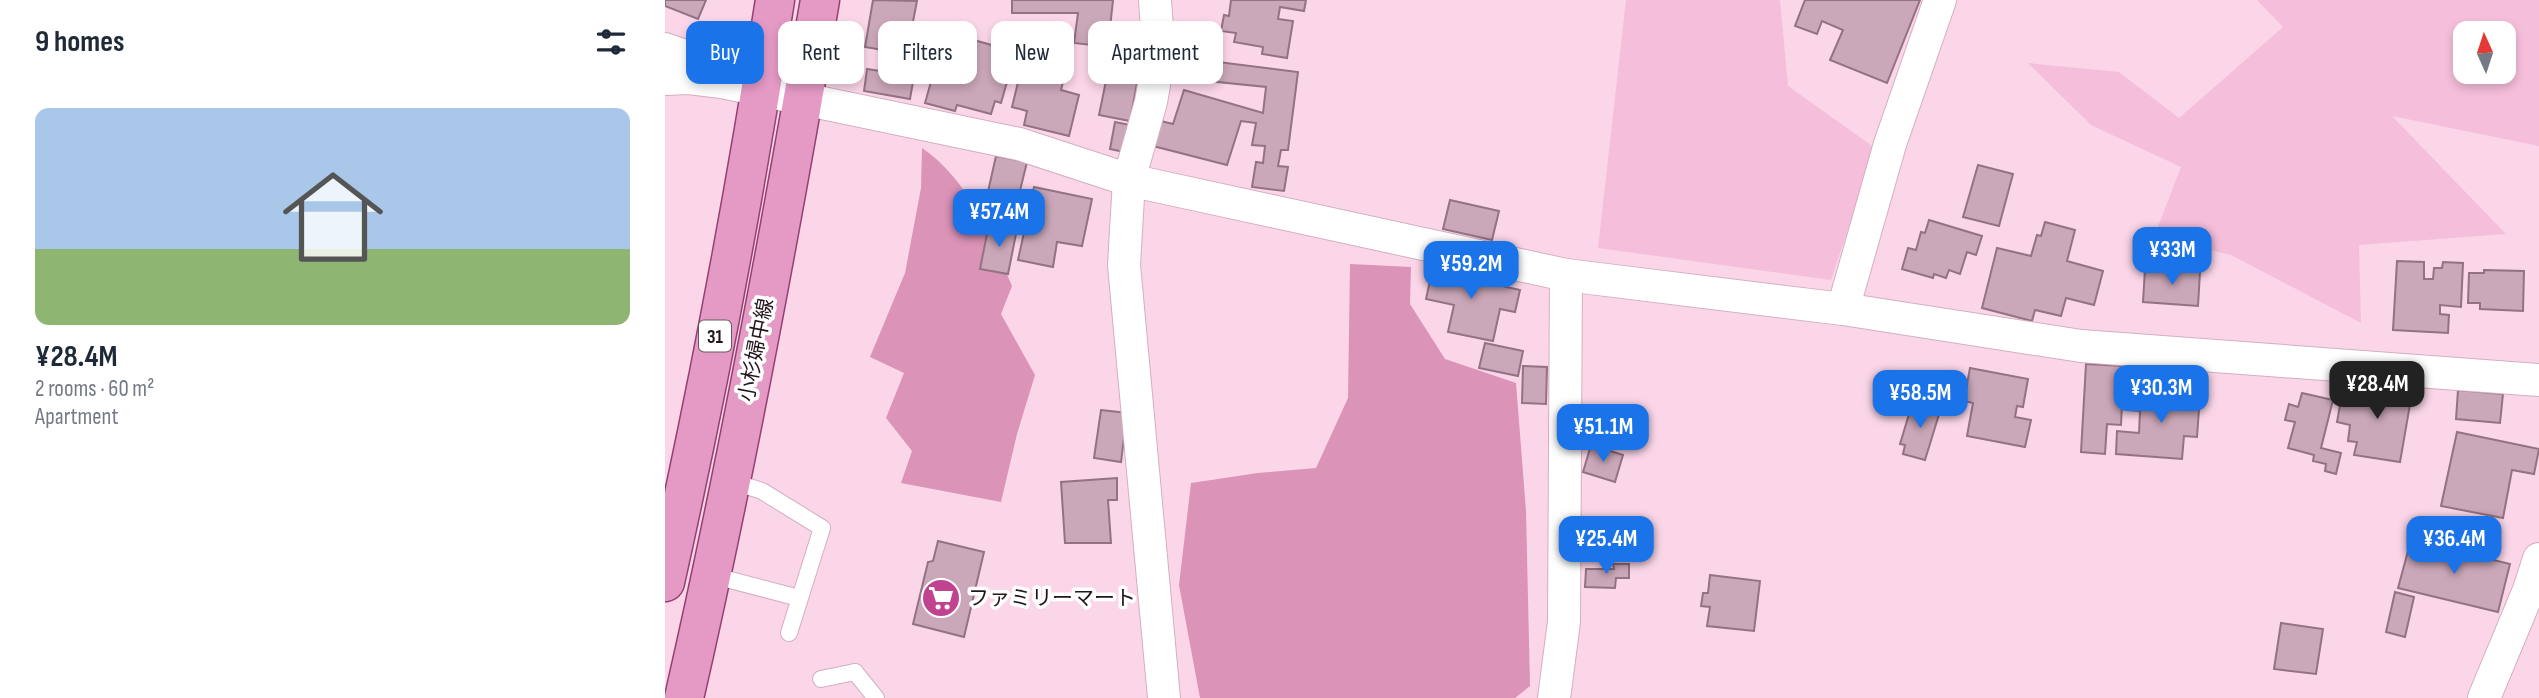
<!DOCTYPE html>
<meta charset="utf-8">
<style>
:root{--surface:#fff;--page:#f2f2f3;--text:#1f2937;--muted:#747a83;--line:#e0e1e3;--accent:#1a73e8}
body{margin:0;font-family:"Sofia Sans Condensed","Noto Sans JP",sans-serif;background:var(--page);color:var(--text);height:100vh;display:flex;flex-direction:column;font-size:26px;white-space:nowrap}
*{box-sizing:border-box;margin:0}
p{font-size:23px;color:var(--muted)}
.icon{flex:none;width:38px;height:38px;fill:none;stroke:currentColor;stroke-width:2;stroke-linecap:round;stroke-linejoin:round}
.map{position:relative;flex:1;overflow:hidden}
.side{display:flex;flex-direction:column;background:var(--surface);width:665px}
.side>*{flex:none}
.guide{position:absolute;left:21px;top:21px;width:665px;height:63px;display:flex;gap:14px}
.needle{width:46px;rotate:357deg}
.controls{position:absolute;left:1788px;top:21px;display:grid;gap:14px}
.controls a{display:grid;place-items:center;width:63px;height:63px;border-radius:14px;background:var(--surface);box-shadow:0 4px 10px #0003;font-size:35px}
.price{position:absolute;translate:-50% -60px;padding:0 16px;border-radius:14px;background:var(--accent);color:#fff;font-size:23px;line-height:46px;filter:drop-shadow(0 2px 4px #0008)}
.price::after{content:'';position:absolute;left:50%;top:42px;width:21px;height:16px;margin-left:-10px;background:inherit;clip-path:polygon(0 0,100% 0,50% 100%)}
.price.on{background:#222;color:#fff}
ul{padding:0;list-style:none}
li{display:grid;align-content:center;gap:14px;height:371px;padding:0 35px}
li+li{border-top:2px solid var(--line)}
li span{display:grid;place-items:center;height:217px;border-radius:14px;color:#555}
li>.icon{margin-inline-start:auto}
span .icon{width:126px;height:126px;fill:#fffc;stroke-width:1}
li b{font-size:30px}
h2{display:flex;justify-content:space-between;align-items:center;height:84px;padding:0 35px;font-size:30px}
.chip{padding:0 24px;border-radius:14px;background:var(--surface);box-shadow:0 4px 10px #0003;font-size:24px;line-height:63px}
.chip.on{background:var(--accent);color:#fff}
main{display:flex;flex:1;min-height:0}
.map>svg:first-child{display:block}
</style>
<main>
<section class="side">
<h2>9 homes<svg class="icon" aria-label="filters" viewBox="0 0 24 24"><path d="M4 7h16M4 17h16"/><circle cx="9" cy="7" r="2"/><circle cx="15" cy="17" r="2"/></svg></h2>
<ul>
<li><span style="background:linear-gradient(#a9c7e8 65%,#8fb573 0)"><svg class="icon" aria-label="home" viewBox="0 0 24 24"><path d="M3 11l9-7 9 7M6 9v11h12V9"/></svg></span><div><b>¥28.4M</b><p>2 rooms · 60 m²</p><p>Apartment</p></div></li>
</ul>
</section>
<div class="map">
<svg width="1874" height="698" viewBox="0 0 1874 698">
<rect width="100%" height="100%" fill="#fbd6e8"/>
<!-- green -->
<g fill="#f5beda" fill-rule="evenodd">
<polygon points="961,0 1115,0 1123,86 1210,148 1166,280 933,248"/>
<path d="M1592,0H1874V146L1727,116L1841,234L1694,245L1696,323L1566,255L1489,237L1516,167L1426,125L1363,63L1454,72L1514,118L1618,27ZM1839,33V72H1801V33Z"/>
</g>
<!-- forest -->
<g fill="#db93b8">
<path d="M257,148C304,180 325,236 347,286L336,314L370,375L352,434L336,502L236,483L247,451L221,418L239,373L205,357L240,273L256,188Z"/>
<polygon points="685,264 746,267 745,304 780,359 851,383 861,511 865,686 850,698 535,698 514,585 526,483 593,473 651,468 683,398"/>
</g>
<!-- building -->
<g fill="#cba8b9" stroke="#937283" stroke-width="2">
<polygon points="0,0 41,0 33,19 0,6"/>
<polygon points="208,0 252,1 244,42 253,43 249,61 234,59 236,53 200,47"/>
<polygon points="347,0 448,0 443,47 409,43 413,13 347,13"/>
<polygon points="566,0 641,0 639,11 615,7 613,19 628,21 622,58 597,54 598,47 569,42 571,33 556,31 559,15 564,16"/>
<polygon points="1140,0 1255,0 1222,83 1165,60 1178,30 1157,21 1152,34 1130,26"/>
<polygon points="280,32 341,49 337,65 346,68 336,103 330,101 326,114 292,105 290,111 260,103"/>
<polygon points="451,45 481,47 479,72 449,70"/>
<polygon points="545,61 633,72 623,150 616,150 613,166 623,167 619,191 587,187 591,162 598,163 600,146 587,145 591,123 576,121 562,165 488,146 496,121 508,124 519,90 598,113 601,87 543,81"/>
<polygon points="373,67 400,74 396,90 414,95 404,136 359,125 362,111 347,107 355,74 371,78"/>
<polygon points="202,69 249,76 245,99 199,91"/>
<polygon points="442,76 472,83 465,121 434,115"/>
<polygon points="450,122 465,125 459,152 445,149"/>
<polygon points="331,156 362,162 352,203 345,202 343,208 328,205 329,198 322,196"/>
<polygon points="1313,165 1348,174 1334,226 1298,217"/>
<polygon points="369,187 427,199 417,246 392,242 388,267 353,260"/>
<polygon points="785,200 834,211 827,240 778,229"/>
<polygon points="1264,220 1317,236 1311,255 1302,252 1295,274 1284,270 1281,278 1269,274 1268,278 1237,269 1243,248 1251,250 1256,232 1260,233"/>
<polygon points="1380,222 1410,230 1402,261 1438,271 1429,305 1401,298 1396,316 1370,310 1367,321 1317,308 1332,248 1366,256 1372,235 1376,236"/>
<polygon points="324,224 352,229 343,274 315,269"/>
<polygon points="1732,261 1759,262 1759,279 1768,279 1769,268 1777,268 1778,262 1798,263 1796,307 1775,305 1775,314 1784,315 1783,333 1728,330"/>
<polygon points="769,263 803,270 802,278 855,290 850,312 835,309 828,341 783,332 789,305 761,299"/>
<polygon points="1480,269 1535,272 1533,306 1478,302"/>
<polygon points="1819,270 1859,271 1858,311 1815,309 1815,303 1803,303 1804,273 1819,273"/>
<polygon points="820,343 858,351 853,376 814,368"/>
<polygon points="1421,364 1459,366 1456,425 1442,424 1440,454 1416,452"/>
<polygon points="858,366 882,367 881,404 857,403"/>
<polygon points="1305,368 1363,379 1358,407 1352,406 1350,417 1366,420 1360,447 1302,436 1308,403 1299,401"/>
<polygon points="1689,384 1747,393 1735,462 1689,455 1692,442 1683,441 1685,425 1672,422 1676,400 1686,402"/>
<polygon points="1793,390 1838,394 1835,423 1791,419"/>
<polygon points="1476,392 1535,395 1532,437 1519,436 1517,459 1451,454 1452,431 1474,433 1475,411 1463,410 1464,397 1475,398"/>
<polygon points="1637,393 1668,400 1656,448 1676,453 1671,474 1660,471 1661,464 1648,461 1649,455 1623,448 1630,422 1620,420 1624,404 1633,407"/>
<polygon points="1252,400 1276,408 1260,460 1238,454 1240,445 1235,444 1245,411 1249,412"/>
<polygon points="436,410 462,413 456,462 429,458"/>
<polygon points="1792,432 1874,449 1869,474 1847,470 1838,518 1776,506"/>
<polygon points="926,445 958,455 950,482 918,472"/>
<polygon points="452,478 452,500 443,500 446,543 400,543 396,482"/>
<polygon points="1746,540 1845,564 1833,612 1733,588"/>
<polygon points="273,541 319,552 299,637 248,624 263,562 268,561"/>
<polygon points="948,564 964,564 964,578 951,578 950,588 920,587 921,569 949,569"/>
<polygon points="1045,575 1095,581 1089,631 1042,626 1045,607 1036,606 1038,593 1043,593"/>
<polygon points="1730,592 1749,597 1740,637 1721,632"/>
<polygon points="1616,623 1658,629 1651,674 1609,669"/>
</g>
<g fill="none" stroke-linecap="round" stroke-linejoin="round">
<defs>
<g id="service">
<polyline points="66,481 97,491 157,528 124,633"/>
<polyline points="46,575 134,598"/>
<polyline points="190,672 211,698"/>
<polyline points="156,679 190,672"/>
</g>
<g id="minor">
<polyline points="490,0 494,56 486,102 464,180 459,265 499,698"/>
<polyline points="0,49 20,56 24,78"/>
<polyline points="0,79 24,78 57,82 354,144 464,180 901,275 1178,309 1416,346 1874,380"/>
<polyline points="1178,309 1225,144 1275,0"/>
<polyline points="889,698 899,622 901,275"/>
<polyline points="1819,698 1864,590 1874,559"/>
</g>
<g id="primary">
<path d="M0,582C43,389 80,195 110,0"/>
<path d="M19,698C72,467 115,234 155,0"/>
</g>
</defs>
<!-- service casing -->
<use href="#service" stroke="#d3afc0" stroke-width="18"/>
<!-- minor casing -->
<use href="#minor" stroke="#d3afc0" stroke-width="34"/>
<!-- primary casing -->
<use href="#primary" stroke="#954070" stroke-width="41"/>
<!-- service -->
<use href="#service" stroke="#fff" stroke-width="16"/>
<!-- minor -->
<use href="#minor" stroke="#fff" stroke-width="32"/>
<!-- primary -->
<use href="#primary" stroke="#e59ac5" stroke-width="38"/>
</g>
<!-- icons -->
<defs>
<symbol id="supermarket-disc" viewBox="-11 -11 22 22"><circle r="9.5" fill="#c1428e" stroke="#fff"/><path d="M-6-5.5h2.5l.6 2H6L4.5 2H-2.5L-4.4-4H-6ZM-1.5 3.2a1.3 1.3 0 1 0 .1 0ZM3 3.2a1.3 1.3 0 1 0 .1 0Z" fill="#fff"/></symbol>
</defs>
<g fill-rule="evenodd">
<use href="#supermarket-disc" x="254" y="576" width="44" height="44"/>
</g>
<g text-anchor="middle" stroke-width="7" stroke-linejoin="round" paint-order="stroke">
<!-- shield labels -->
<rect fill="#fff" stroke="#645b60" stroke-width="2" x="34" y="320.5" width="32" height="31" rx="5"/>
<g font-size="19" font-weight="bold" fill="#22151c">
<text x="50" y="343">31</text>
</g>
<!-- street labels -->
<g font-size="21" fill="#22151c" stroke="#fff">
<text transform="translate(91 350) rotate(-79)" y="7">小杉婦中線</text>
</g>
<!-- poi labels -->
<g font-size="21" fill="#22151c" stroke="#fff" text-anchor="start">
<text x="303" y="605">ファミリーマート</text>
</g>
</g>
</svg>
<div class="controls">
<a><svg class="needle" viewBox="-14 -14 28 28"><path d="M0-13l5 13h-10z" fill="#e53935"/><path d="M0 13l5-13h-10z" fill="#747a83"/></svg></a>
</div>
<b class="price" style="left:334px;top:249px">¥57.4M</b>
<b class="price" style="left:1507px;top:287px">¥33M</b>
<b class="price" style="left:806px;top:301px">¥59.2M</b>
<b class="price on" style="left:1712px;top:421px">¥28.4M</b>
<b class="price" style="left:1496px;top:425px">¥30.3M</b>
<b class="price" style="left:1255px;top:430px">¥58.5M</b>
<b class="price" style="left:938px;top:464px">¥51.1M</b>
<b class="price" style="left:941px;top:576px">¥25.4M</b>
<b class="price" style="left:1789px;top:576px">¥36.4M</b>
<div class="guide">
<a class="chip on">Buy</a>
<a class="chip">Rent</a>
<a class="chip">Filters</a>
<a class="chip">New</a>
<a class="chip">Apartment</a>
</div>
</div>
</main>
